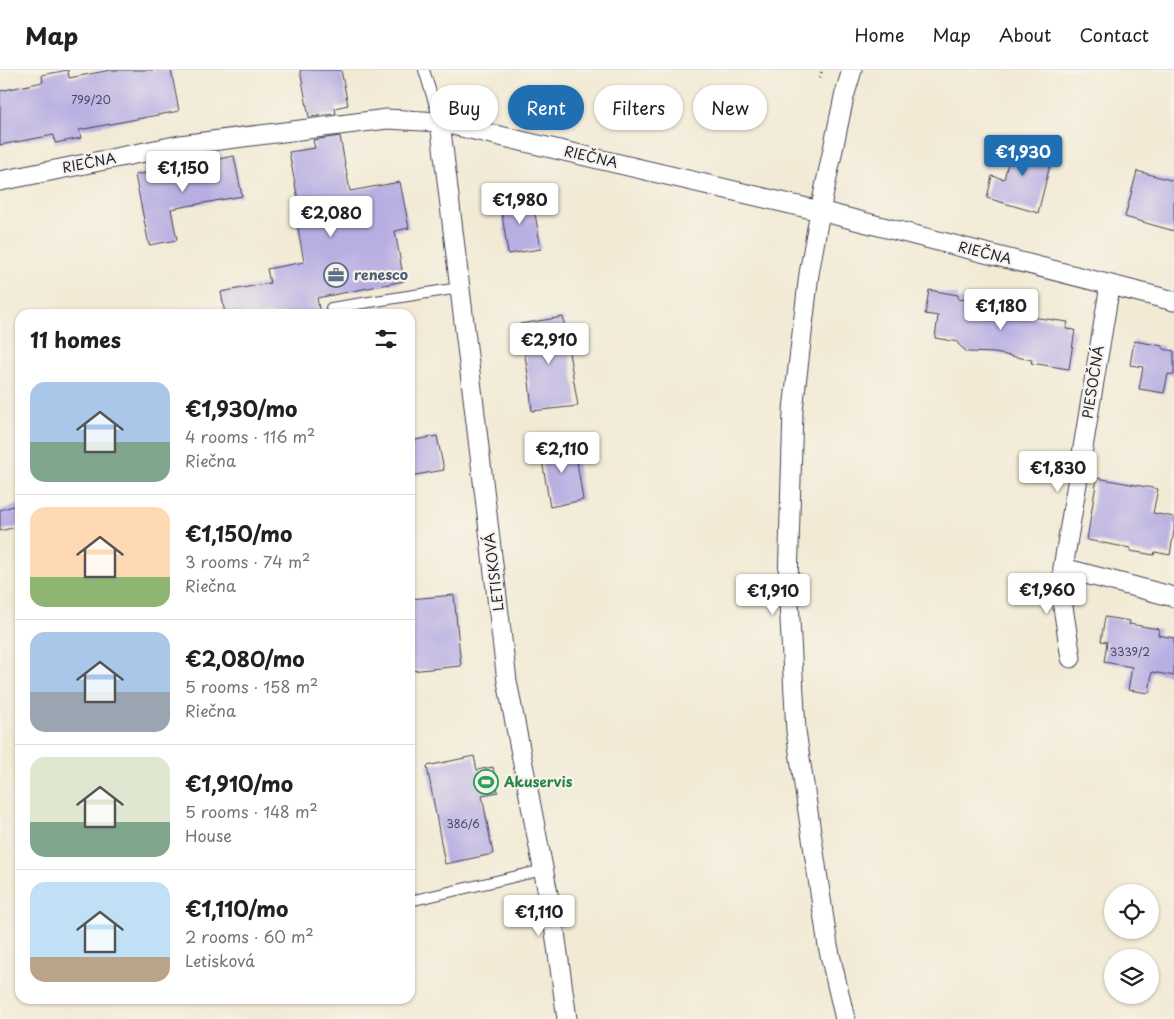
<!DOCTYPE html>
<meta charset="utf-8">
<style>
:root{--surface:#fff;--page:#f6f6f6;--text:#202124;--muted:#757577;--line:#e0e0e0;--accent:#1f6fb2}
body{margin:0;font-family:"Playpen Sans",sans-serif;background:var(--page);color:var(--text);height:100vh;display:flex;flex-direction:column;font-size:19px;white-space:nowrap}
*{box-sizing:border-box;margin:0}
p{font-size:16px;color:var(--muted)}
.icon{flex:none;width:28px;height:28px;fill:none;stroke:currentColor;stroke-width:2;stroke-linecap:round;stroke-linejoin:round}
.map{position:relative;flex:1;overflow:hidden}
.side{position:absolute;left:15px;top:239px;width:400px;height:695px;display:flex;flex-direction:column;background:var(--surface);border-radius:15px;box-shadow:0 1px 4px #0004}
.side>*{flex:none}
.guide{position:absolute;left:430px;top:15px;width:475px;height:45px;display:flex;gap:10px}
.controls{position:absolute;left:1104px;top:814px;display:grid;gap:10px}
.controls a{display:grid;place-items:center;width:55px;height:55px;border-radius:50%;background:var(--surface);box-shadow:0 1px 4px #0004;font-size:25px}
.price{position:absolute;translate:-50% -42px;padding:0 11px;border-radius:5px;background:#fff;color:#222;font-size:16px;line-height:32px;filter:drop-shadow(0 1px 2px #0008)}
.price::after{content:'';position:absolute;left:50%;top:30px;width:15px;height:11px;margin-left:-8px;background:inherit;clip-path:polygon(0 0,100% 0,50% 100%)}
.price.on{background:var(--accent);color:#fff}
ul{padding:0;list-style:none}
li{display:flex;align-items:center;gap:15px;height:125px;padding:0 15px}
li+li{border-top:1px solid var(--line)}
li span{display:grid;place-items:center;flex:none;width:140px;height:100px;border-radius:15px;color:#555}
li>.icon{margin-inline-start:auto}
span .icon{width:60px;height:60px;fill:#fffc;stroke-width:1}
li b{font-size:21px}
h2{display:flex;justify-content:space-between;align-items:center;height:60px;padding:0 15px;font-size:21px}
.chip{padding:0 18px;border-radius:22px;background:var(--surface);box-shadow:0 1px 4px #0004;font-size:18px;line-height:45px}
.chip.on{background:var(--accent);color:#fff}
header{display:flex;align-items:center;gap:30px;box-sizing:border-box;height:70px;padding:0 25px;background:var(--surface);border-bottom:1px solid var(--line)}
header strong{font-size:24px}
nav{display:flex;gap:28px;margin-inline-start:auto;font-size:18px}
.map>svg:first-child{display:block}
</style>
<header>
<strong>Map</strong>
<nav><a>Home</a><a>Map</a><a>About</a><a>Contact</a></nav>
</header>
<div class="map">
<svg width="1174" height="949" viewBox="0 0 1174 949">
<rect width="100%" height="100%" fill="#f7f3e8"/>
<filter id="ink" filterUnits="userSpaceOnUse"><feTurbulence type="fractalNoise" baseFrequency=".02" numOctaves="2"/><feDisplacementMap in="SourceGraphic" scale="10" xChannelSelector="R" yChannelSelector="G"/><feConvolveMatrix kernelMatrix="1 2 1 2 8 2 1 2 1" color-interpolation-filters="sRGB"/></filter>
<filter id="wash" filterUnits="userSpaceOnUse"><feTurbulence type="fractalNoise" baseFrequency=".0096" numOctaves="4" result="noise"/><feDisplacementMap in="SourceGraphic" scale="20" xChannelSelector="R" yChannelSelector="G"/><feGaussianBlur stdDeviation="1.12" result="paint"/><feColorMatrix in="noise" values="0 0 0 0 0 0 0 0 0 0 0 0 0 0 0 0 0 1.4 0 .05"/><feComposite in="paint" operator="in"/></filter>
<g filter="url(#wash)">
<rect width="100%" height="100%" fill="#f2ead5"/>
<g id="blocks">
<!-- building -->
<g fill="#b8aee2">
<polygon points="68,0 69,8 111,0 171,0 179,41 79,60 81,68 55,73 54,65 0,75 0,21 43,12 42,5"/>
<polygon points="300,0 341,0 348,35 335,38 336,44 309,47"/>
<polygon points="340,66 350,121 400,112 409,158 395,161 404,211 317,228 320,244 225,244 221,222 270,213 267,199 304,192 294,136 299,135 289,82 315,78 313,70"/>
<polygon points="1014,68 1054,79 1038,143 987,128 992,106 1004,109"/>
<polygon points="234,86 242,126 171,139 177,170 149,175 135,105"/>
<polygon points="1137,101 1174,111 1174,161 1125,147"/>
<polygon points="532,126 541,179 508,184 500,131"/>
<polygon points="929,220 958,225 958,229 995,234 994,238 1031,243 1031,247 1068,252 1066,259 1075,260 1069,299 1031,293 1032,290 995,283 967,282 958,274 958,272 935,268 938,246 925,244"/>
<polygon points="563,247 578,336 532,341 529,311 520,254"/>
<polygon points="1134,271 1163,276 1163,279 1174,281 1174,305 1168,304 1164,323 1139,319 1143,297 1130,295"/>
<polygon points="437,366 444,400 410,406 410,371"/>
<polygon points="574,372 583,430 550,437 540,378"/>
<polygon points="1097,408 1158,419 1153,443 1174,447 1174,460 1170,485 1155,482 1154,485 1130,481 1130,478 1087,470"/>
<polygon points="20,434 20,456 0,461 0,440"/>
<polygon points="454,525 461,596 410,601 410,529"/>
<polygon points="1105,547 1130,551 1129,554 1159,559 1158,565 1174,568 1174,606 1152,602 1149,623 1128,620 1132,597 1104,592 1107,572 1101,571"/>
<polygon points="474,686 477,700 493,697 498,722 482,725 493,784 445,794 427,696"/>
</g>
</g>
</g>
<g filter="url(#ink)">
<use href="#blocks" fill-opacity="0" stroke="#414052" stroke-width="1"/>
<g fill="none" stroke-linecap="round" stroke-linejoin="round">
<defs>
<g id="service">
<polyline points="424,0 440,52"/>
<polyline points="331,238 459,218"/>
<polyline points="410,831 543,800"/>
</g>
<g id="minor">
<polyline points="440,52 507,611 554,855 567,949"/>
<polyline points="0,111 180,75 387,49 440,52 820,141 1174,231"/>
<polyline points="1110,215 1063,498 1174,527"/>
<polyline points="1063,498 1063,537 1071,588"/>
<polyline points="845,949 828,876 796,661 788,513 793,340 809,204 820,141 844,27 852,0"/>
</g>
</defs>
<!-- service casing -->
<use href="#service" stroke="#414052" stroke-width="12"/>
<!-- minor casing -->
<use href="#minor" stroke="#414052" stroke-width="21"/>
<!-- path -->
<polyline stroke="#414052" stroke-width="3" stroke-dasharray="1 4" stroke-linecap="butt" points="820,8 822,0"/>
<!-- service -->
<use href="#service" stroke="#fff" stroke-width="10"/>
<!-- minor -->
<use href="#minor" stroke="#fff" stroke-width="19"/>
</g>
</g>
<!-- icons -->
<defs>
<symbol id="office-ring" viewBox="-11 -11 22 22"><circle r="9.5" fill="#f7f3e8" stroke="#5c6f8a" stroke-width="1.5"/><path d="M-6-3h4V-5.5h4V-3h4V5H-6ZM-1-4.5V-3h2v-1.5ZM-6 0V1H6V0Z" fill="#5c6f8a"/></symbol>
<symbol id="stadium-ring" viewBox="-11 -11 22 22"><circle r="9.5" fill="#f7f3e8" stroke="#2e9e5b" stroke-width="1.5"/><path d="M0-5a6.5 5 0 1 0 0 10a6.5 5 0 1 0 0-10ZM-3.5-1.8h7v3.6h-7Z" fill="#2e9e5b"/></symbol>
</defs>
<g fill-rule="evenodd">
<use href="#office-ring" x="322" y="191" width="28" height="28"/>
<use href="#stadium-ring" x="472" y="698" width="28" height="28"/>
</g>
<g text-anchor="middle" stroke-width="4.5" stroke-linejoin="round" paint-order="stroke">
<!-- number labels -->
<g font-size="11" fill="#484565">
<text x="91" y="34">799/20</text>
<text x="1130" y="586">3339/2</text>
<text x="463" y="758">386/6</text>
</g>
<!-- street labels -->
<g font-size="14" fill="#22223b" stroke="#f7f3e8">
<text transform="translate(591 87) rotate(13)" y="5">RIEČNA</text>
<text transform="translate(89 93) rotate(-11)" y="5">RIEČNA</text>
<text transform="translate(985 183) rotate(14)" y="5">RIEČNA</text>
<text transform="translate(1093 312) rotate(-81)" y="5">PIESOČNÁ</text>
<text transform="translate(494 502) rotate(-97)" y="5">LETISKOVÁ</text>
</g>
<!-- service labels -->
<g font-size="14" font-weight="bold" fill="#4e5e75" stroke="#f7f3e8" text-anchor="start">
<text x="354" y="210">renesco</text>
</g>
<!-- leisure labels -->
<g font-size="14" font-weight="bold" fill="#27864d" stroke="#f7f3e8" text-anchor="start">
<text x="504" y="717">Akuservis</text>
</g>
</g>
</svg>
<div class="controls">
<a><svg class="icon" aria-label="locate" viewBox="0 0 24 24"><circle cx="12" cy="12" r="6"/><path d="M12 2v4M12 18v4M2 12h4M18 12h4"/></svg></a>
<a><svg class="icon" aria-label="layers" viewBox="0 0 24 24"><path d="M12 4l9 5-9 5-9-5zM3 14l9 5 9-5"/></svg></a>
</div>
<b class="price on" style="left:1023px;top:107px">€1,930</b>
<b class="price" style="left:183px;top:123px">€1,150</b>
<b class="price" style="left:520px;top:155px">€1,980</b>
<b class="price" style="left:331px;top:168px">€2,080</b>
<b class="price" style="left:1001px;top:261px">€1,180</b>
<b class="price" style="left:549px;top:295px">€2,910</b>
<b class="price" style="left:562px;top:404px">€2,110</b>
<b class="price" style="left:1058px;top:423px">€1,830</b>
<b class="price" style="left:1047px;top:545px">€1,960</b>
<b class="price" style="left:773px;top:546px">€1,910</b>
<b class="price" style="left:539px;top:867px">€1,110</b>
<div class="guide">
<a class="chip">Buy</a>
<a class="chip on">Rent</a>
<a class="chip">Filters</a>
<a class="chip">New</a>
</div>
<section class="side">
<h2>11 homes<svg class="icon" aria-label="filters" viewBox="0 0 24 24"><path d="M4 7h16M4 17h16"/><circle cx="9" cy="7" r="2"/><circle cx="15" cy="17" r="2"/></svg></h2>
<ul>
<li><span style="background:linear-gradient(#a9c7e8 60%,#7fa58c 0)"><svg class="icon" aria-label="home" viewBox="0 0 24 24"><path d="M3 11l9-7 9 7M6 9v11h12V9"/></svg></span><div><b>€1,930/mo</b><p>4 rooms · 116 m²</p><p>Riečna</p></div></li>
<li><span style="background:linear-gradient(#ffd9b3 70%,#8fb573 0)"><svg class="icon" aria-label="home" viewBox="0 0 24 24"><path d="M3 11l9-7 9 7M6 9v11h12V9"/></svg></span><div><b>€1,150/mo</b><p>3 rooms · 74 m²</p><p>Riečna</p></div></li>
<li><span style="background:linear-gradient(#a9c7e8 60%,#9aa5b1 0)"><svg class="icon" aria-label="home" viewBox="0 0 24 24"><path d="M3 11l9-7 9 7M6 9v11h12V9"/></svg></span><div><b>€2,080/mo</b><p>5 rooms · 158 m²</p><p>Riečna</p></div></li>
<li><span style="background:linear-gradient(#dfe7d0 65%,#7fa58c 0)"><svg class="icon" aria-label="home" viewBox="0 0 24 24"><path d="M3 11l9-7 9 7M6 9v11h12V9"/></svg></span><div><b>€1,910/mo</b><p>5 rooms · 148 m²</p><p>House</p></div></li>
<li><span style="background:linear-gradient(#bfe0f5 75%,#b9a48a 0)"><svg class="icon" aria-label="home" viewBox="0 0 24 24"><path d="M3 11l9-7 9 7M6 9v11h12V9"/></svg></span><div><b>€1,110/mo</b><p>2 rooms · 60 m²</p><p>Letisková</p></div></li>
</ul>
</section>
</div>
